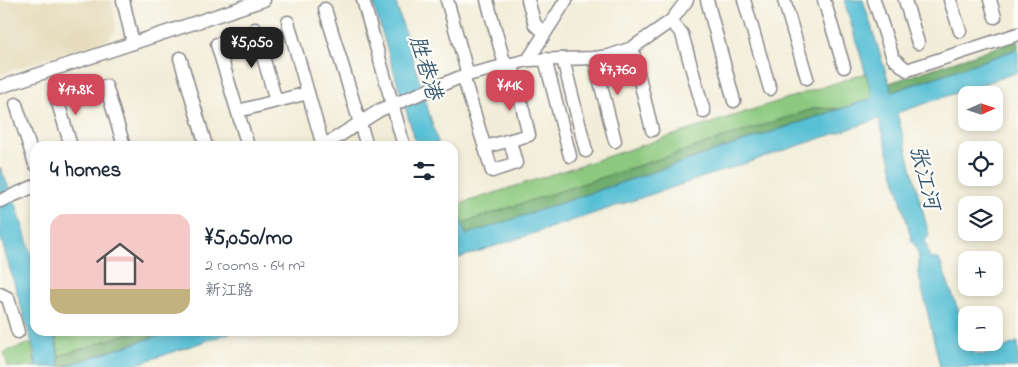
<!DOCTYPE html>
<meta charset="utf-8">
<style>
:root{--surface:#fff;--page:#f6f6f7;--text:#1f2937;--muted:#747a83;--accent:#d1495b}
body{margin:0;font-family:"Indie Flower","LXGW WenKai TC",sans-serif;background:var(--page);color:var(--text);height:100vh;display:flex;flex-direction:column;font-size:19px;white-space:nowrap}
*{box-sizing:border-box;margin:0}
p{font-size:16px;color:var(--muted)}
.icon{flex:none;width:28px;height:28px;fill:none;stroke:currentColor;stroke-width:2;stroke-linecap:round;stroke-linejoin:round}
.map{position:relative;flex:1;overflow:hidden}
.drawer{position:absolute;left:30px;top:141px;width:428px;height:195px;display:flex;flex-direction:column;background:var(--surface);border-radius:15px;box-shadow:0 2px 8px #0003}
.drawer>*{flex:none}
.needle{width:32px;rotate:87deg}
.buttons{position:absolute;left:958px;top:86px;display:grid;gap:10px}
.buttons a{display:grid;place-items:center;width:45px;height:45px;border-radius:10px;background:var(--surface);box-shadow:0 2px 8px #0003;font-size:25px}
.price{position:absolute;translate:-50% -42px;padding:0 11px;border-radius:10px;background:var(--accent);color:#fff;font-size:16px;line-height:32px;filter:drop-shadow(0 1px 2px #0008)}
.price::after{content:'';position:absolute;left:50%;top:30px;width:15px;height:11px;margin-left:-8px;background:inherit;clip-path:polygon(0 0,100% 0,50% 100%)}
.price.current{background:#222;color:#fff}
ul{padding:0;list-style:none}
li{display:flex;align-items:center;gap:15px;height:125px;padding:0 20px}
li span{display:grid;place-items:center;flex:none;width:140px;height:100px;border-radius:15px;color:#555}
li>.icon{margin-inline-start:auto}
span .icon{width:60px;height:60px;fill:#fffc;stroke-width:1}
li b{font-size:21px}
h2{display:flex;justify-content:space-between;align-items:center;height:60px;padding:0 20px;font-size:21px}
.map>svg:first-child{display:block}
</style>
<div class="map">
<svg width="1018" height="367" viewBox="0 0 1018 367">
<rect width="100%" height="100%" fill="#fdfcf7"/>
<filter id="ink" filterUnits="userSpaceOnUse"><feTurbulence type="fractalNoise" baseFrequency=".02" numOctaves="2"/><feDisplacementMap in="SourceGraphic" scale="10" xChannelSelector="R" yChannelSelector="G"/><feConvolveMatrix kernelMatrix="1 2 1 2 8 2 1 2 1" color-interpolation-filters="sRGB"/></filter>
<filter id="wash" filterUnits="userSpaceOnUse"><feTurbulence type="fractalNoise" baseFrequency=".0096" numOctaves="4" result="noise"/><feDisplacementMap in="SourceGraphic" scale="20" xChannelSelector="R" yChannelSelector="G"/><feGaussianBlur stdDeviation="1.12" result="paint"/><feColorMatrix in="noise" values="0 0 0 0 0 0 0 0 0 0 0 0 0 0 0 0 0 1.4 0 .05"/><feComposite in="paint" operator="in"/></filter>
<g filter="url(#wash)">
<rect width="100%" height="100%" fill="#f1edd8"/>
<!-- built -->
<polygon fill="#e5daba" points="0,0 111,0 116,23 115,31 108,40 0,74"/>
<!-- green -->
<g fill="#8cc97f" stroke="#57765d">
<polygon points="866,73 874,98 839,109 816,108 462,223 457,205"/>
<polygon points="68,331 136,331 59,356 56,335"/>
<polygon points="31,343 36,367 8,367 4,352"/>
</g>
<!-- forest -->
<g fill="#71ad6e" stroke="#4a6854">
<polygon points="1018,40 1018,49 891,92 889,83"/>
<polygon points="816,108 839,109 466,235 462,223"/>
<polygon points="136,331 172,331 60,367 59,356"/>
</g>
<!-- water -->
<g fill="#58c0d5" stroke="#3d7188">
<polygon points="372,0 395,0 439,146 417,146"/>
<path d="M844,0H863L892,92L1018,49V72L897,113L929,235L925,241L930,258L939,259L966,331V342L971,343L974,353L982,355L1018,342V367H940L918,271C920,261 919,250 912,241L879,119L453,260V192L466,235L873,98Z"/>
<polygon points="0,167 16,204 35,267 35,331 54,331 60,367 36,367 35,353 0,236"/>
<polygon points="172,331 236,331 128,367 63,367"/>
</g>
</g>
<g filter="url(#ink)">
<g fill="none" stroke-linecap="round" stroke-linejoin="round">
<defs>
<g id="minor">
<polyline points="123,0 133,43"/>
<polyline points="363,0 404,146"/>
<polyline points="447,0 468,75"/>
<polyline points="487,0 505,65"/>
<polyline points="528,0 535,25 545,32"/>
<polyline points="707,0 734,101"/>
<polyline points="744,0 770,89"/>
<polyline points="784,0 807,78"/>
<polyline points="824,0 844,67"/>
<polyline points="874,0 893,58 907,70 1018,34"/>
<polyline points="905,0 918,43"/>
<polyline points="950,0 960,31"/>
<polyline points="990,0 995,17"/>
<polyline points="325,9 367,146"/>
<polyline points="671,21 682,34 704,112"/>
<polyline points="288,22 323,146"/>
<polyline points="255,29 276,101"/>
<polyline points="217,44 248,146"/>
<polyline points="632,48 652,130"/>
<polyline points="180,58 206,146"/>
<polyline points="594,58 615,141"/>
<polyline points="545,59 570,156"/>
<polyline points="563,59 586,151"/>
<polyline points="528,60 566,0"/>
<polyline points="463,76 492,171 516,163 510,141"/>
<polyline points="106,86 124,146"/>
<polyline points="0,87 264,0"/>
<polyline points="55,93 71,146"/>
<polyline points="16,104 35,164"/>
<polyline points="238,111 308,93"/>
<polyline points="323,146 380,110 463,76 528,60 594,58 609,56 632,48 671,21 687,0"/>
<polyline points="485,147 529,135 512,64"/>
<polyline points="0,201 35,186"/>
<polyline points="0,294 8,298 18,332"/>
</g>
</defs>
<!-- minor casing -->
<use href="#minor" stroke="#8a888a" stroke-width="15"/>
<!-- minor -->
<use href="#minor" stroke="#fff" stroke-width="12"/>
</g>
</g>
<g text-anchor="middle" stroke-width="4.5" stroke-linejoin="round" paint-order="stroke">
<!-- water labels -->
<g font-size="22" font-style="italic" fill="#355971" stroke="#fdfcf7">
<text transform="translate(427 67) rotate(73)" y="8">胜巷港</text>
<text transform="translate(926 177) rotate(76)" y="8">张江河</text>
</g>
</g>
</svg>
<div class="buttons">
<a><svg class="needle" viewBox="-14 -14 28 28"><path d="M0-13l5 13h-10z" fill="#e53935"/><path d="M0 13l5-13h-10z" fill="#747a83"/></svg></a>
<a><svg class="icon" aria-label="locate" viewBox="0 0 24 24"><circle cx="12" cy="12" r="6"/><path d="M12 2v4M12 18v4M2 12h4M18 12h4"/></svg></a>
<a><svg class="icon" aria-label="layers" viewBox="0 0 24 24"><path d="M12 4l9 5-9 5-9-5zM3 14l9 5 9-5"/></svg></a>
<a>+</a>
<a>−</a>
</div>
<b class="price current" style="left:252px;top:69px">¥5,050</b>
<b class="price" style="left:618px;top:96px">¥7,760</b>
<b class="price" style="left:510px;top:112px">¥14K</b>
<b class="price" style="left:76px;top:116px">¥17.8K</b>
<section class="drawer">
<h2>4 homes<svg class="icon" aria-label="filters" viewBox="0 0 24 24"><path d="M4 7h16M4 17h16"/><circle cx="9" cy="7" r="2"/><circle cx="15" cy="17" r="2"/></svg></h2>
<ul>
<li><span style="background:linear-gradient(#f6c9c9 75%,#c2b280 0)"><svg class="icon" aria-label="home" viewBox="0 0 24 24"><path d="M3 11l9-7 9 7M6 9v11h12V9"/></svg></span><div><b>¥5,050/mo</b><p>2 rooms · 64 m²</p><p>新江路</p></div></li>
</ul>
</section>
</div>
